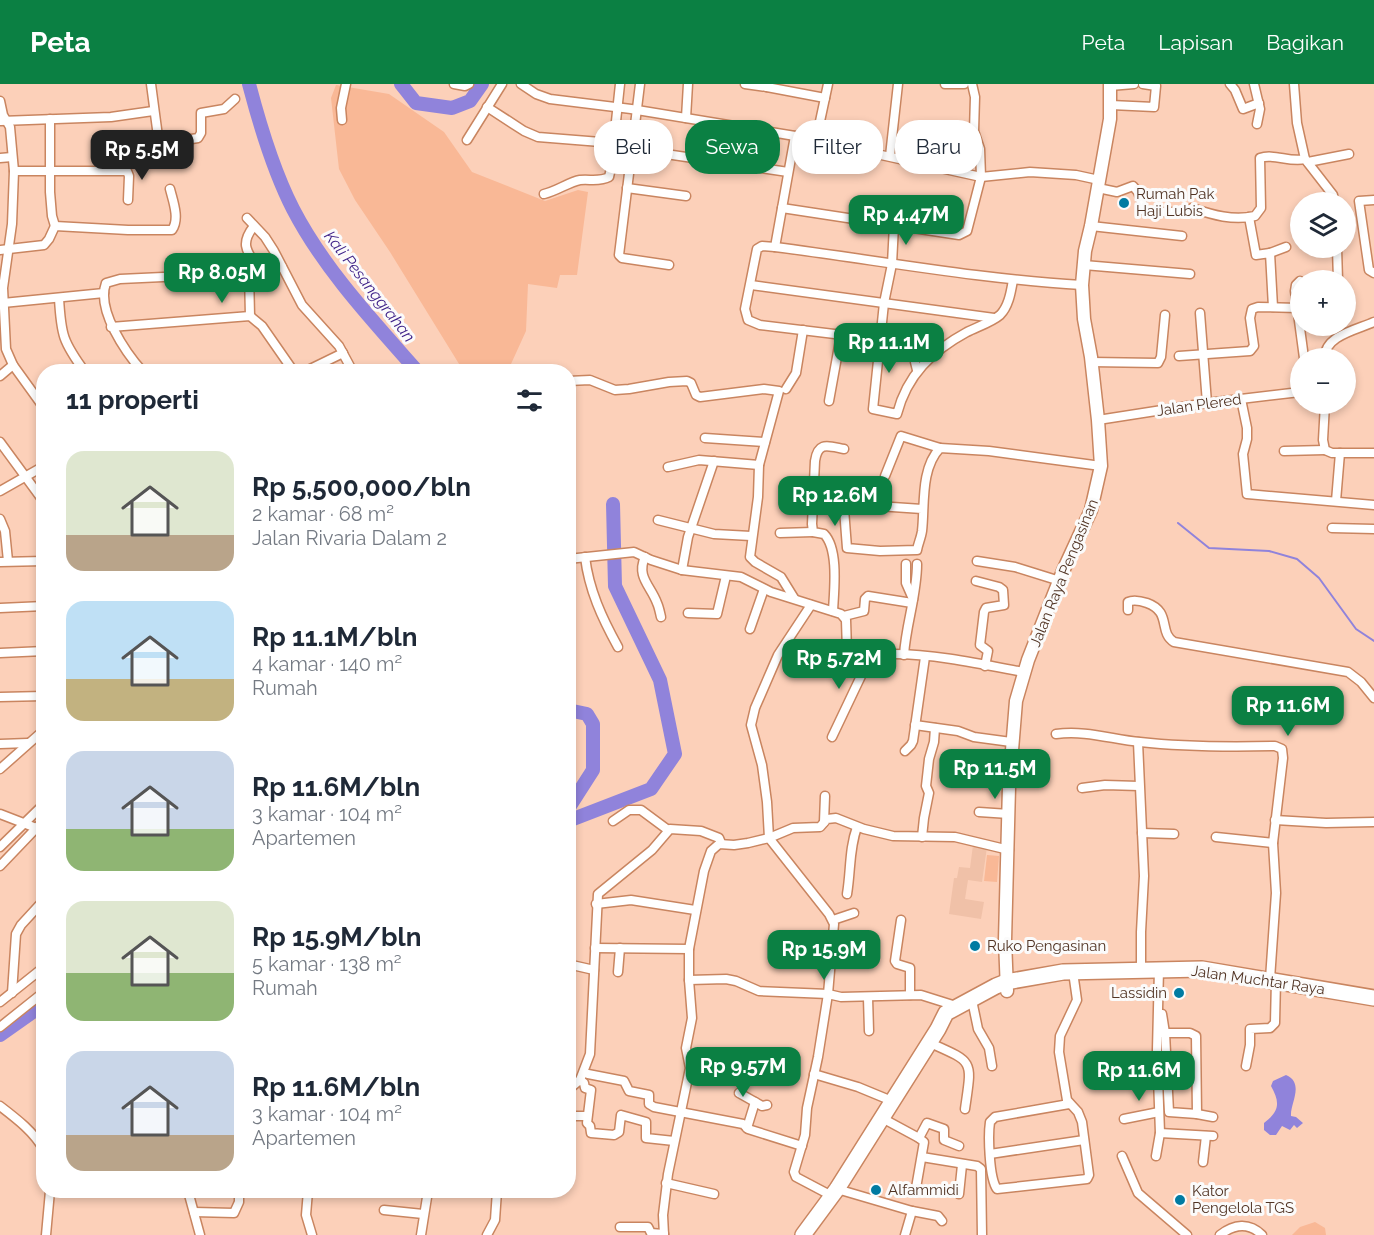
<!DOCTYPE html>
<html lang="id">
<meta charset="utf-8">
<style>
:root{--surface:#fff;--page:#f6f6f7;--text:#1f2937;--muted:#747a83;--accent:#0b8043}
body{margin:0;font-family:Raleway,sans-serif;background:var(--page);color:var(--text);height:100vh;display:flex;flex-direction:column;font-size:22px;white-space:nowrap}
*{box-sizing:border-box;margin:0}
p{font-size:20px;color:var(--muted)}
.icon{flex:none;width:33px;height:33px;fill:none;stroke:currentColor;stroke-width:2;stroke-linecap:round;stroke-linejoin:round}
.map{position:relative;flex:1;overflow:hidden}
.drawer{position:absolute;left:36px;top:280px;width:540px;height:834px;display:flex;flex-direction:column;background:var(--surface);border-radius:24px;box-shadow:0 3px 9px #0003}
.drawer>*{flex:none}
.hud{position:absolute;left:594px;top:36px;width:570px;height:54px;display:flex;gap:12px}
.fabs{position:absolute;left:1290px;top:108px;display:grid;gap:12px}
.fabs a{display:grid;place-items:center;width:66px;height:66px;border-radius:50%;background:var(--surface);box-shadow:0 3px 9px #0003;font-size:30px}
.price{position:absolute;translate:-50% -51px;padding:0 14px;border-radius:12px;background:var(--accent);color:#fff;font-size:20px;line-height:39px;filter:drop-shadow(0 2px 3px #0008)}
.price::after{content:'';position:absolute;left:50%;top:36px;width:18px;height:14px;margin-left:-9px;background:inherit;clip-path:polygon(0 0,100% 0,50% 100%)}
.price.current{background:#222;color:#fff}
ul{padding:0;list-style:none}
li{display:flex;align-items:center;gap:18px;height:150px;padding:0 30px}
li span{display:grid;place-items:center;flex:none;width:168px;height:120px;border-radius:18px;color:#555}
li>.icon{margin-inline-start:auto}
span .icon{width:72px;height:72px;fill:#fffc;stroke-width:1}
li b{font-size:26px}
h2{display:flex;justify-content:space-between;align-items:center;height:72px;padding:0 30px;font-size:26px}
.pill{padding:0 21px;border-radius:24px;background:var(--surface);box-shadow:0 3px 9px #0003;font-size:21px;line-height:54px}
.pill.current{background:var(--accent);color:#fff}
header{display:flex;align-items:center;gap:36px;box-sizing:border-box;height:84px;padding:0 30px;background:var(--accent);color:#fff}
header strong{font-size:28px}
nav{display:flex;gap:33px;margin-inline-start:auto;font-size:21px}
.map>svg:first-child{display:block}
</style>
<header>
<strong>Peta</strong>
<nav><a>Peta</a><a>Lapisan</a><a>Bagikan</a></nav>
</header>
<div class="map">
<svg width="1374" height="1151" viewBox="0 0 1374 1151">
<rect width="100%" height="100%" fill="#fcd0b9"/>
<!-- built -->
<polygon fill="#f0c1a8" points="973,761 987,763 982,798 968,796 965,815 984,818 981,835 949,830 954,794 957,794 959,783 970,784"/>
<!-- green -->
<g fill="#f9b896">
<polygon points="336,1 389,10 444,48 472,88 545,117 578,106 588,108 577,191 560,191 557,204 528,200 526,247 511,280 512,288 464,288 390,168 355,116 339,85 331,14"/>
<polygon points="987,771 999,772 997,798 984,797"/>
<polygon points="1315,1138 1325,1144 1326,1151 1292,1151 1300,1143"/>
</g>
<!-- water -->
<path fill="#9083db" d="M1286,991C1305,999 1290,1020 1291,1032L1296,1033L1303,1039L1297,1044L1294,1041L1290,1046L1282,1042L1276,1051H1270L1264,1046V1039C1280,1027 1280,1018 1271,1002L1273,997Z"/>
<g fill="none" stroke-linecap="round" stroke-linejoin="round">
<!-- stream -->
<polyline stroke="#9083db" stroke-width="2" points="1178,439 1209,464 1269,467 1297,475 1319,494 1356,545 1374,557"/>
<!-- river -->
<g stroke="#9083db" stroke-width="14">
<path d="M249,0C260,42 273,86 293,125C324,185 373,237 418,288"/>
<polyline points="401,0 416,19 452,24 470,17 482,0"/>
<polyline points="568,626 587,630 593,640 593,686 568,725"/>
<polyline points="568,737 651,705 675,670 660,596 615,502 613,420"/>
<polyline points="0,951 44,920"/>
</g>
<defs>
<g id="street">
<polyline points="151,0 159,60 198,54 201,49 201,29 224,25 235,15"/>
<polyline points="454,0 465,2 469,0"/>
<polyline points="521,0 536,10 550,15 631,25 795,52 981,93 1030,88 1076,91 1099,96"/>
<polyline points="640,0 619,171 622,174 669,181"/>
<polyline points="745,0 767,3"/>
<polyline points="765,0 767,3 825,14"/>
<polyline points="945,0 964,0"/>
<polyline points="1230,0 1235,6 1243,25 1259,19"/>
<polyline points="1254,0 1260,25 1257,40"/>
<polyline points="1110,2 1134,0"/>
<polyline points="0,17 3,31 10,43 14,87 12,140 3,204 6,265 13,281 44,324"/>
<polyline points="1111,21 1154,23 1156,2 1143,0"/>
<polyline points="487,23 524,47 538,53 613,59"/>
<polyline points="686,34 688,0"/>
<polyline points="50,35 50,108 52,132 55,142"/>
<polyline points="342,36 341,24 346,0"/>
<polyline points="1,37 111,33 153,27"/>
<polyline points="467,56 502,0"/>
<polyline points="816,56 828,0"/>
<polyline points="632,65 788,88"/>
<polyline points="890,72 898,0"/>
<polyline points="0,74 12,73"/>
<polyline points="1305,75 1333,111 1334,118"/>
<polyline points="1308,78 1349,70"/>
<polyline points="14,87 127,87 129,92 128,116"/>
<polyline points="627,104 686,112"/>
<path d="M1098,104L1117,108L1133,102L1138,108L1145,128H1186L1192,124C1213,131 1233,137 1255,132L1261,124L1260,74C1274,69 1290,79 1305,75L1297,39L1294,0"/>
<path d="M544,110C557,107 569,98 580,96C590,95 600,98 609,93L611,84L620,0"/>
<polyline points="1374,116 1359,117 1369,186 1374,189"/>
<polyline points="782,124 959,151 967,147 981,93 980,65 974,47 975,13 972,0"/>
<polyline points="1249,133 1256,171 1270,169 1273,223"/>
<polyline points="247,134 265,153 274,167 302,221 339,262 353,288"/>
<path d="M894,141L892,180L884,219L873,325L897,330C907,291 932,267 967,248C977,243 992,238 1000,231C1009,222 1011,207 1013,196"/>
<path d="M254,142C238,162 249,169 260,188"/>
<polyline points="1091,142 1182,152"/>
<polyline points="775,163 795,52"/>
<polyline points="1337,164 1338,196"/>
<path d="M0,166L44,161L49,155L55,142L128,146H172C180,135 173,117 170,105"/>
<polyline points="1270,169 1286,163"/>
<polyline points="1084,181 1190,190"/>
<polyline points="249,189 250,232"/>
<polyline points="1309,196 1315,196"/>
<polyline points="1300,197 1296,201 1295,207 1304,274"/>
<polyline points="751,201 994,234"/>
<path d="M59,214C61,251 63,258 85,288"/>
<polyline points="3,219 104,209"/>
<polyline points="1200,229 1207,319"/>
<polyline points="111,243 250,232 262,242 294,288"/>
<polyline points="916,260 915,278 917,286"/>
<path d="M942,263L760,241L748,236L745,225L757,165L762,162L775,163C877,176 978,195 1082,201"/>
<polyline points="1179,272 1250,267 1254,262 1250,234 1252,225 1258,223 1298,224"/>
<path d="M1325,274C1324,252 1356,246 1374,238"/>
<polyline points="1091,278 1158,279 1161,273 1165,231"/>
<path d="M143,288C126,269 96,226 106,199L120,195L249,189L282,183"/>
<polyline points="304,288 343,269"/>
<polyline points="0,292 13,281"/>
<polyline points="568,297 590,296 615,306 629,305 669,298 687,297 691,299 696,311 700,313 764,305 779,307 759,381 758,413 750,473 755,478 781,493 794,514"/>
<polyline points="786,305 796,289 803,246"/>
<polyline points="1241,315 1247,344 1247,355 1243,370 1247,410 1374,421"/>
<polyline points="829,317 841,251"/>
<polyline points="1325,320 1323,356 1325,366 1332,369 1374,369"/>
<polyline points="1098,336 1207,319 1300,308"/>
<polyline points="705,354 765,358"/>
<polyline points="0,358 44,418"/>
<polyline points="1284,367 1325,366"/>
<polyline points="668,383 699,376 759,381"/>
<polyline points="885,392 901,352 940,364"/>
<polyline points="0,407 44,382"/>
<polyline points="1336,417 1340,369"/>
<path d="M922,425L848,420L844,425L847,464L880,467L917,466C918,460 921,454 922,447C925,422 920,385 940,364L989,367L1101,382"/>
<polyline points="0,435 5,447 8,477"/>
<polyline points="658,436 714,450 751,452"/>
<polyline points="1332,444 1374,445"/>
<polyline points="780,449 813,448"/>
<path d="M585,473C589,506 602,534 618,563"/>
<path d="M645,473C636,493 651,502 657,519C659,523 660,529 661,533"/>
<path d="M568,475L634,468L651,476L682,486L741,493L771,508L841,530L846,536L847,567C858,577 879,570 893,570C936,570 981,580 1023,588"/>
<polyline points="977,477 1015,483 1060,497"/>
<polyline points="0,478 44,477"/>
<polyline points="906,480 906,499 913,515"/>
<polyline points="682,486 688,453 714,377"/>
<polyline points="976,497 999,503 1003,506 1004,521 986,524 984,528 980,561 988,567 985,582"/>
<polyline points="811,521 778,571 755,624 751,641 762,681 767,718 769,754 829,830 834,840 828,910 818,973 807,1024 805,1051 794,1088 796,1093 832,1112"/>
<polyline points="0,524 44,522"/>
<path d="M1128,526V518C1134,515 1141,517 1147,519C1172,528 1158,548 1174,558L1348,588L1361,598L1374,614"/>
<path d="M833,527C834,507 839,465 824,450L813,448L812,440L815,377C818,357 828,362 844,365"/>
<polyline points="688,529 717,530 726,492"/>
<polyline points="844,532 864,527 865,515 868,512 912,519"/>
<polyline points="750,545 764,505"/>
<polyline points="0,569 44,567"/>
<path d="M904,571C906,540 917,511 917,480"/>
<polyline points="0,613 44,612"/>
<polyline points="915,641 958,647 974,653 1011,658"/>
<path d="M1056,650C1085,646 1111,655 1140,658C1184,663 1231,663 1275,662L1282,665L1283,674L1273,759L1276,809L1270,895"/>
<polyline points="832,653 871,571"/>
<polyline points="1138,658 1144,792 1141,848 1141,885"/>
<polyline points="0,660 28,659"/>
<polyline points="905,667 911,661 913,657 925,573"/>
<polyline points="0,685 44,646"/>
<polyline points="1082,704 1105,701 1139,702"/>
<polyline points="979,728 1009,730"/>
<polyline points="0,730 44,747"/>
<polyline points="1275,736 1326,739 1374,738"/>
<polyline points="613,737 629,726 641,726 668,746"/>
<polyline points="824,738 825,712"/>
<polyline points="1142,749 1174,750"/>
<polyline points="922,753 924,734 929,709 926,702 929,675 934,658 935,644"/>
<polyline points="1216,753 1273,759"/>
<polyline points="0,763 44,720"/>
<polyline points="0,782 44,736"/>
<path d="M847,810C851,786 849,765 857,743"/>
<polyline points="596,820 631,816 695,826"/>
<polyline points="833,836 854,829"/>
<polyline points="901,836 895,877 897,880 910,884 910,911"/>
<polyline points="595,864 689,865"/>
<polyline points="568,883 572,881 594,886"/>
<polyline points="618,888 620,864"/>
<polyline points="689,896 726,895 736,897 759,907 828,910 841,913 921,911 956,922"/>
<polyline points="12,909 16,850 21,841 44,816"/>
<polyline points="868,914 869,947"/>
<polyline points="0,918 44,883"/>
<polyline points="973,921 978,945 989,964 992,982"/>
<polyline points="1162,930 1165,949 1169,1028 1197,1030 1213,1033"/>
<polyline points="0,943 44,908"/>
<polyline points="1161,949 1190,949 1196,952 1197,1030"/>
<path d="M928,958C975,979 972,975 965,1025"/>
<polyline points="1246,982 1250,961 1250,945 1270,944 1275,939 1276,896"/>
<polyline points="588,990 624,997 629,1007 649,1011 649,1020 654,1023 743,1040 748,1045 802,1062"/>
<polyline points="814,990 858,1003 892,1017"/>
<polyline points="580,996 584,999 585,1004 591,1006 587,1039 590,1042 591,1049 614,1051 619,1048 621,1031 646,1038 646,1054 674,1057"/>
<polyline points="568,1006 580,996 590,970 598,810 652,766 670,745 701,747 719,754 721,759"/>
<polyline points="739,1009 755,1018"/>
<path d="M1069,1020L995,1033L990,1038C988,1051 989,1094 997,1105L1087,1095L1089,1091L1082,1038L1078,1028L1067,1016L1059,968L1060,952L1077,916L1073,888"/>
<path d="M0,1022C17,1035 34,1048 44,1066"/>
<polyline points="568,1032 587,1032"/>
<polyline points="882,1034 919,1054"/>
<polyline points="1124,1035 1159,1028"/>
<polyline points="747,1044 755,1018 762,1022 767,1021"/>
<polyline points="1160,1049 1213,1052"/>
<polyline points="990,1070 1084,1056"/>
<polyline points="1122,1072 1138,1109 1187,1151"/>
<polyline points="1156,1072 1160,1049 1157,966 1159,885"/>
<polyline points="922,1073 977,1082 981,1085 982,1151"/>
<polyline points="1203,1078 1206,1052"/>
<polyline points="666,1099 714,1110"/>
<polyline points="916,1104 924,1058 919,1054 927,1039 944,1045 944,1056 959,1062"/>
<polyline points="837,1105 912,1127 938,1132 942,1137"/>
<polyline points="188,1107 200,1151"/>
<polyline points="308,1107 306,1131 312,1151"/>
<polyline points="959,1110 962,1081"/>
<polyline points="384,1126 423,1130"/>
<polyline points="194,1128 234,1129 239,1118 239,1107"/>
<polyline points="620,1143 648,1143 651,1149 664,1150"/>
<polyline points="46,1151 50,1107"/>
<polyline points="421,1151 428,1107"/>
<polyline points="487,1151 495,1136 497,1107"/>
<polyline points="664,1151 663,1131 668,1090 690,984 686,964 692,934 689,896 689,865 704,787 711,767 719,760 734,761 748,759 769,754 793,744 820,743 827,735 836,734 864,745 893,752 955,753 1009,766"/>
<polyline points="905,1151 912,1127"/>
<path d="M1220,1151C1234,1140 1249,1138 1262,1151"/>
</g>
<polyline id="secondary" points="1007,907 1005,856 1009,703 1016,617 1028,576 1063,487 1091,426 1101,382 1098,336 1091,273 1084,235 1082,201 1085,167 1091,142 1110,35 1110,0"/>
<polyline id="highway" points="803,1151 837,1105 938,945 946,929 996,902 1006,898 1063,888 1202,885 1374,914"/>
</defs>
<!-- street casing -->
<use href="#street" stroke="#c98560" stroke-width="11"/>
<!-- secondary casing -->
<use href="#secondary" stroke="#c98560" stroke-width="15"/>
<!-- highway casing -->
<use href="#highway" stroke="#c98560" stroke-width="18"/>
<!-- street -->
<use href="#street" stroke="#fff" stroke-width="8"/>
<!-- secondary -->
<use href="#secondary" stroke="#fff" stroke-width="12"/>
<!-- highway -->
<use href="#highway" stroke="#fff" stroke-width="15"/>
</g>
<!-- markers -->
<g fill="#007ba2" stroke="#fbfbfb" stroke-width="2">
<circle cx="1124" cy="119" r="6"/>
<circle cx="975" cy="862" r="6"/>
<circle cx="1179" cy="909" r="6"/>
<circle cx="876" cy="1106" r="6"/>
<circle cx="1180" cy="1116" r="6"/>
</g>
<g text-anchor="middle" stroke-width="6" stroke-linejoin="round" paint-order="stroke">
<!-- poi labels -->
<g font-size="15" fill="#513424" stroke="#fbfbfb" text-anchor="start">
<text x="1136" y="115">Rumah Pak<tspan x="1136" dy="17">Haji Lubis</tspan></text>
<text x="987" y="867">Ruko Pengasinan</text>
<text x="1167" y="914" text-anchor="end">Lassidin</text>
<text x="888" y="1111">Alfammidi</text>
<text x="1192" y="1112">Kator<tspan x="1192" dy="17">Pengelola TGS</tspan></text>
</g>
<!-- street labels -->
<g font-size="15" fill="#513424" stroke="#fbfbfb">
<text transform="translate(1199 321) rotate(-8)" y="5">Jalan Plered</text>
<text transform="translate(1064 489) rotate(-68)" y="5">Jalan Raya Pengasinan</text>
<text transform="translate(1258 896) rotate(8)" y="5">Jalan Muchtar Raya</text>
</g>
<!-- water labels -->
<g font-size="16" font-style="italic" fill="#3f2288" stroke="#fbfbfb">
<text transform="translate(370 202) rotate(52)" y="6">Kali Pesanggrahan</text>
</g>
</g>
</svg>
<div class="fabs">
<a><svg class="icon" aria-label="layers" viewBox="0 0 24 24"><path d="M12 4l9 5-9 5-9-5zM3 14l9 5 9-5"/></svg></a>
<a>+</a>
<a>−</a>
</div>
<b class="price current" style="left:142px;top:97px">Rp 5.5M</b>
<b class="price" style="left:906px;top:162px">Rp 4.47M</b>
<b class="price" style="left:222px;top:220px">Rp 8.05M</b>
<b class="price" style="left:889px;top:290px">Rp 11.1M</b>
<b class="price" style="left:835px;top:443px">Rp 12.6M</b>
<b class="price" style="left:839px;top:606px">Rp 5.72M</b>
<b class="price" style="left:1288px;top:653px">Rp 11.6M</b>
<b class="price" style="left:995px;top:716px">Rp 11.5M</b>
<b class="price" style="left:824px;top:897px">Rp 15.9M</b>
<b class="price" style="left:743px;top:1014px">Rp 9.57M</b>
<b class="price" style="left:1139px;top:1018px">Rp 11.6M</b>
<div class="hud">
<a class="pill">Beli</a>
<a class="pill current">Sewa</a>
<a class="pill">Filter</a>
<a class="pill">Baru</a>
</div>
<section class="drawer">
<h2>11 properti<svg class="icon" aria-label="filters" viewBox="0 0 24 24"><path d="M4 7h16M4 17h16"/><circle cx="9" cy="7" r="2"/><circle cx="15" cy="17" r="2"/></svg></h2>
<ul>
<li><span style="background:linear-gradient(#dfe7d0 70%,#b9a48a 0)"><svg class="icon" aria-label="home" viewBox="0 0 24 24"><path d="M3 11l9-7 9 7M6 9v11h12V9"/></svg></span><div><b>Rp 5,500,000/bln</b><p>2 kamar · 68 m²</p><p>Jalan Rivaria Dalam 2</p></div></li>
<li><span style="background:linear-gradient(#bfe0f5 65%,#c2b280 0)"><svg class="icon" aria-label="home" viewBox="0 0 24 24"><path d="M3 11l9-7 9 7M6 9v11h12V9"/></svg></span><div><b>Rp 11.1M/bln</b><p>4 kamar · 140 m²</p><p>Rumah</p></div></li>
<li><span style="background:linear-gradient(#c9d6e8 65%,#8fb573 0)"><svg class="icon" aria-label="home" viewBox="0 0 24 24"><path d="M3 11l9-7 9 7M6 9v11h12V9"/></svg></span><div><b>Rp 11.6M/bln</b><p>3 kamar · 104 m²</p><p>Apartemen</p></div></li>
<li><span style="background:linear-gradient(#dfe7d0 60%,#8fb573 0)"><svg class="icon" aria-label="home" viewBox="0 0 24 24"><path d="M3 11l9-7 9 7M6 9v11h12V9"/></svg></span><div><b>Rp 15.9M/bln</b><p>5 kamar · 138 m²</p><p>Rumah</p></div></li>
<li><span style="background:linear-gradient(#c9d6e8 70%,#b9a48a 0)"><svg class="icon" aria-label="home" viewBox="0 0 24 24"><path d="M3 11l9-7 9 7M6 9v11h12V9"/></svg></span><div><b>Rp 11.6M/bln</b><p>3 kamar · 104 m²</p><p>Apartemen</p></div></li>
</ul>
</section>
</div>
